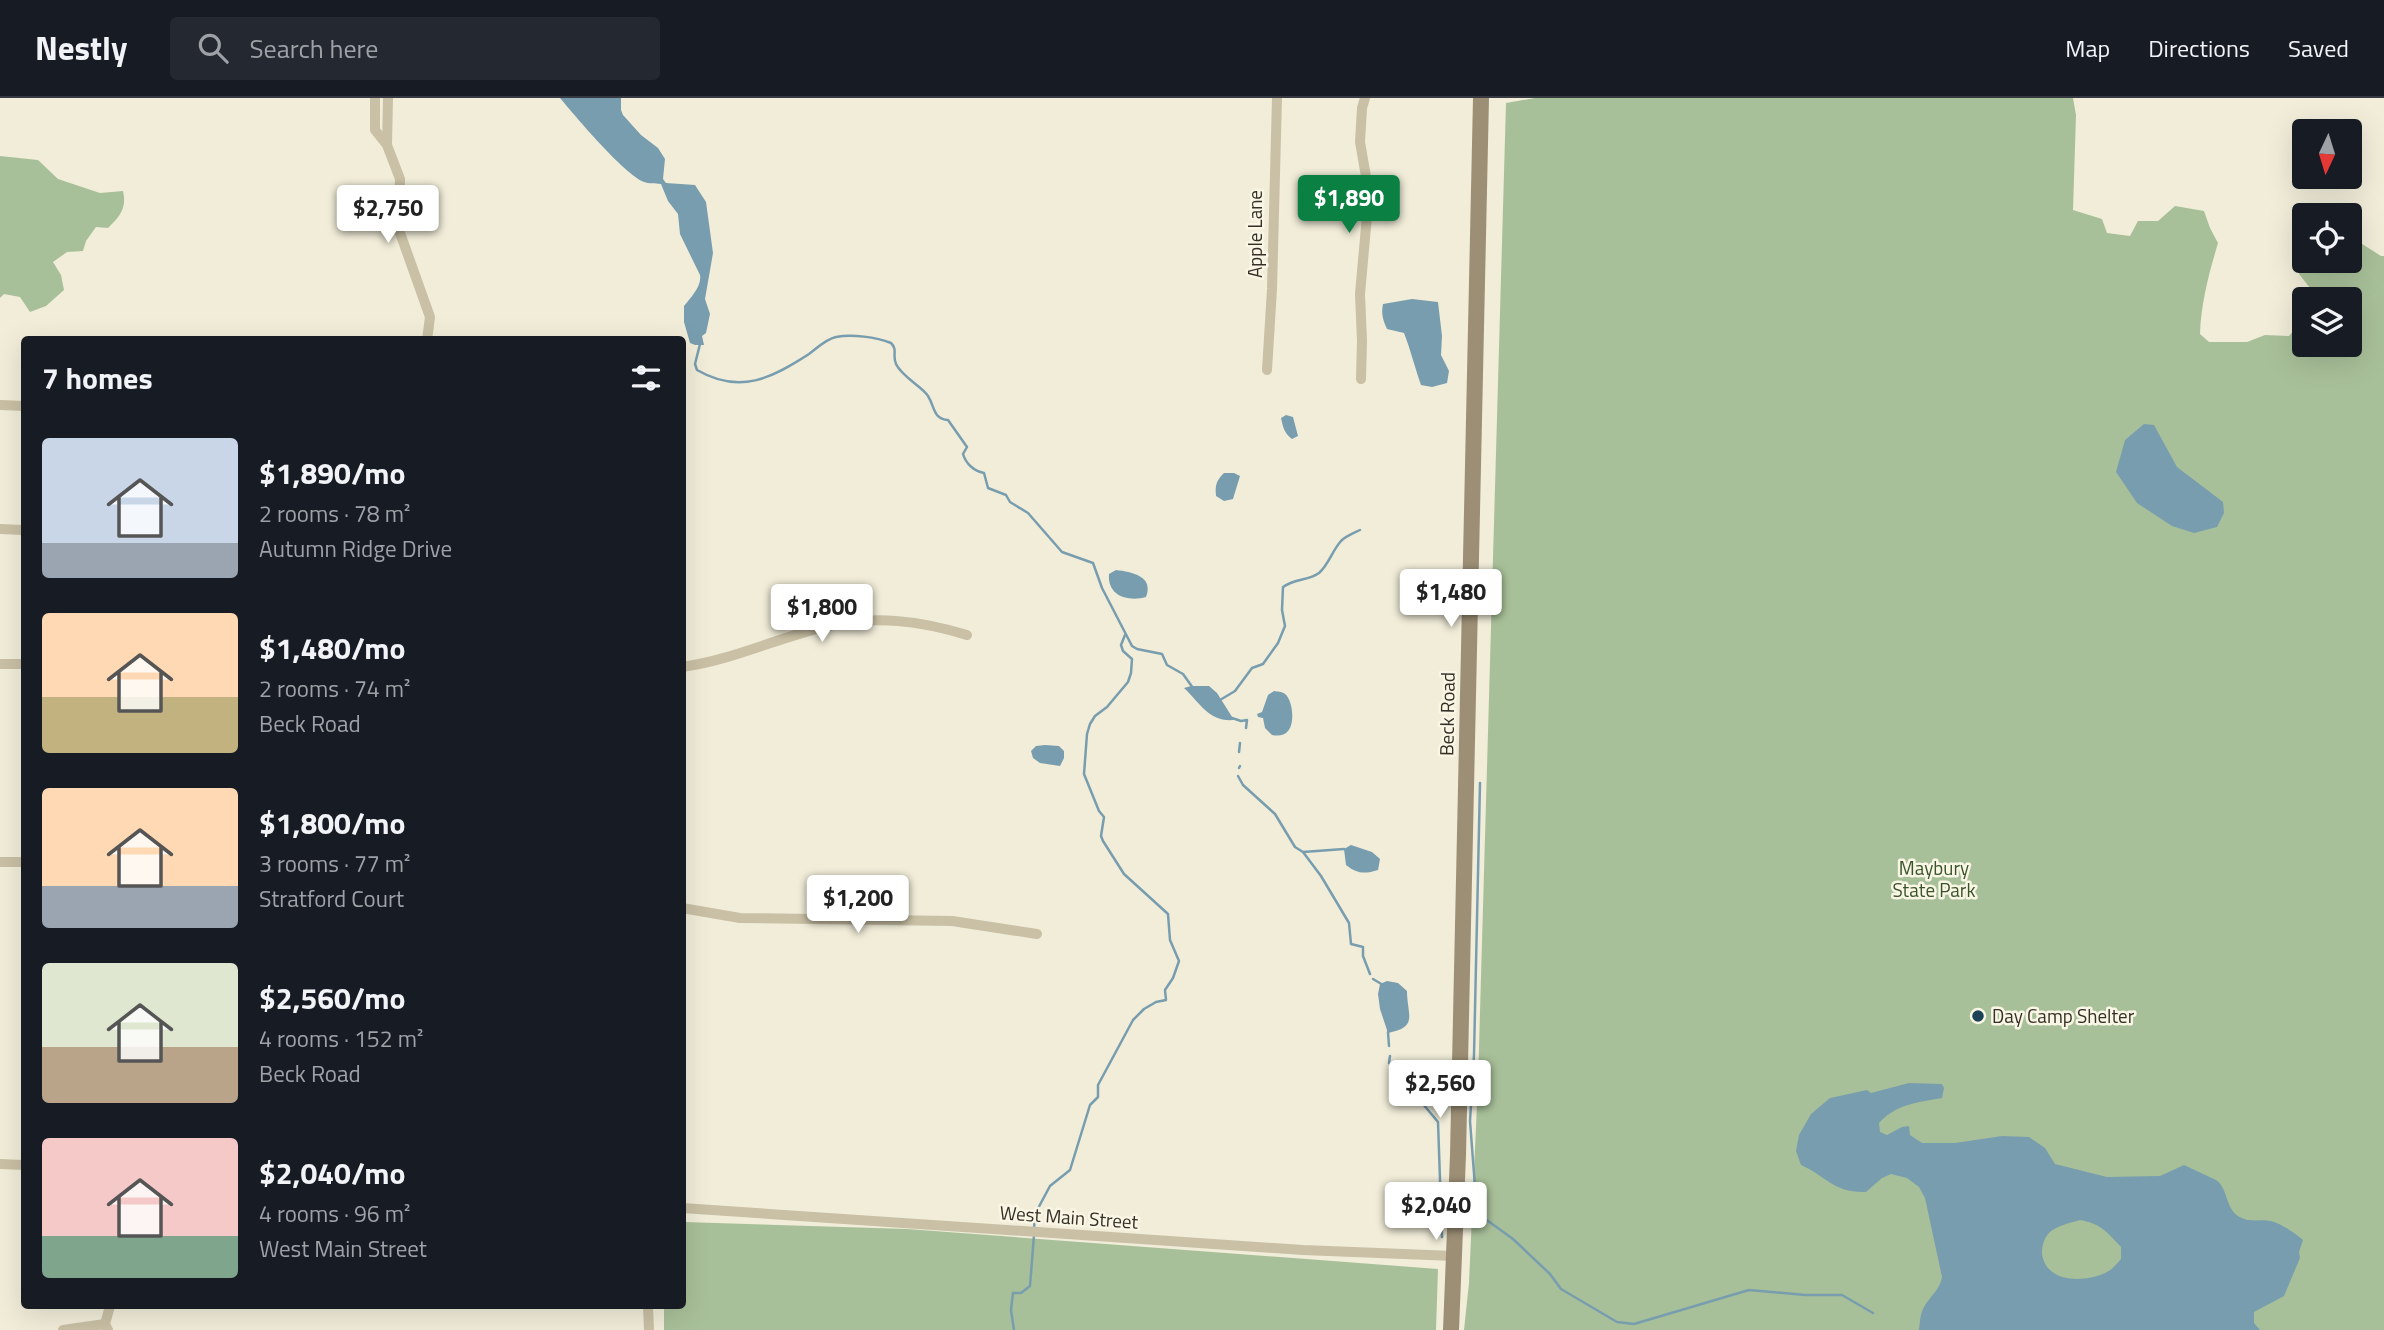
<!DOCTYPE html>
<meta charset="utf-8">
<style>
:root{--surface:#171b24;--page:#242831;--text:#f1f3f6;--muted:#9ea1a6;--line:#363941;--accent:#0b8043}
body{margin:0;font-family:"Titillium Web",sans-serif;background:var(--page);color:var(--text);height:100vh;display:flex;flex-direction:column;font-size:26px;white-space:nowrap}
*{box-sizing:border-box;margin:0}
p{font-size:23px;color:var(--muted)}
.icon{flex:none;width:38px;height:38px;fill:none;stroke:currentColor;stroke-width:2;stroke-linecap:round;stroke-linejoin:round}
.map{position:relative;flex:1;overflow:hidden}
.details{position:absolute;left:21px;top:238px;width:665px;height:973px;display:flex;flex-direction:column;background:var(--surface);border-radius:7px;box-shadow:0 7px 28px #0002}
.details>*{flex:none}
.needle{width:46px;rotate:184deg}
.buttons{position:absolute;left:2292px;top:21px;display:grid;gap:14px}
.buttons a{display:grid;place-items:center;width:70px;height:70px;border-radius:7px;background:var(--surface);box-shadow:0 7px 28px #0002;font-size:35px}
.price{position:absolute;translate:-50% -60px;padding:0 16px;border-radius:7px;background:#fff;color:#222;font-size:23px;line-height:46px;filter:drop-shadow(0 2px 4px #0008)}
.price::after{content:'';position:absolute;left:50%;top:42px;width:21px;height:16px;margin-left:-10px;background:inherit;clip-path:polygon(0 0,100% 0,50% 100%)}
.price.on{background:var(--accent);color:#fff}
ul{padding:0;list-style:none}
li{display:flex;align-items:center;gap:21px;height:175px;padding:0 21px}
li span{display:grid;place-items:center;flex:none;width:196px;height:140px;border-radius:7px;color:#555}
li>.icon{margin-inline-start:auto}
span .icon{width:84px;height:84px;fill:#fffc;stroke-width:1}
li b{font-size:30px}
h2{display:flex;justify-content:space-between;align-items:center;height:84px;padding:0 21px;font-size:30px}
header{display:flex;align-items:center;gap:42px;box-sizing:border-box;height:98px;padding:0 35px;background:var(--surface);border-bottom:2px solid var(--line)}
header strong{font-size:33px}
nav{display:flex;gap:38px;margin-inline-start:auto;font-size:24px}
.search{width:490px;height:63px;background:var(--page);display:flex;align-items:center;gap:18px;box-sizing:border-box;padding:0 24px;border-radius:7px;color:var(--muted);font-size:26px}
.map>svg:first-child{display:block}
</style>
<header>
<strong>Nestly</strong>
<div class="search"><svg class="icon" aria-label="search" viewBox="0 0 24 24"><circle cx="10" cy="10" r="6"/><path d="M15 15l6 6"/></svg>Search here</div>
<nav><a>Map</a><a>Directions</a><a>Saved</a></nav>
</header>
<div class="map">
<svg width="2384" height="1232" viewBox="0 0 2384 1232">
<rect width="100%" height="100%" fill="#f1edd9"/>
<!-- green -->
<g fill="#a8c099" fill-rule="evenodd">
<path d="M1535,0H2073L2076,17L2073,112L2102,121L2107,135L2130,138L2138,123H2158L2175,108L2204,113L2210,130L2218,145C2209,175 2201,205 2200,236L2209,244H2247L2265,237L2289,238L2305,220V247H2350V201H2308L2310,190L2299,176L2303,111L2343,105L2355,121L2359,144L2381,158H2384V1232H1464L1469,1185L1478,984L1506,5ZM2305,117H2350V163H2305Z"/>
<path d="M0,58L38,62L58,81L100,95L123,93C127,110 120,118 108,130L96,129L86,143L83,153L67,154L53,164L61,177L64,192L46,208L30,214L20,199L4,196L0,200Z"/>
<polygon points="683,1124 907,1131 1438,1171 1436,1232 664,1232 664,1208 682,1208"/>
</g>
<!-- water -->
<g fill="#789daf" fill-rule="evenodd">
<path d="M560,0H621V12L623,17L641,37L658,50L665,61L663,81L666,85L695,87L706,104L713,155L705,201L710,216L706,235L702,238L704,247H695L690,245L684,224V208C691,199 702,188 700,177L680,136L678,116L668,103L661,86C655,85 649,86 644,84C624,76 575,18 560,0Z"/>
<path d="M1412,201L1438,204L1442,238L1441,257L1449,273L1447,285L1432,289L1421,287C1415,270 1411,253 1404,235L1387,231C1383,222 1381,216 1383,206Z"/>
<path d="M1286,317L1293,319L1298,338L1292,341C1284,335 1283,329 1281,320Z"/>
<polygon points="2144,326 2154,327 2177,369 2223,404 2224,415 2217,429 2194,435 2172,428 2137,405 2116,374 2125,342"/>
<path d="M1224,375H1234L1240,378L1233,401L1224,403L1216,398C1215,387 1216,383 1224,375Z"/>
<path d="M1116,472C1132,474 1154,478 1146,499C1128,504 1107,498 1109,476Z"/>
<path d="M1191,588H1209L1217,595L1234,622C1209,624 1201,606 1184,590Z"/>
<path d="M1274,593C1278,594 1281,593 1285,596C1293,602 1295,626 1288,633C1284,638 1278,638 1272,637L1265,630L1263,620L1258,619L1257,616L1262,614L1268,597Z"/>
<polygon points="1045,647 1059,648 1064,653 1064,660 1060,668 1040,665 1033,660 1031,653 1036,648"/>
<path d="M1351,747L1372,754L1380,761L1378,772C1365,776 1357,776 1346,767L1344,751Z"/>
<path d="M1387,883L1398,885L1407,893C1407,917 1419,929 1388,935L1380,911L1378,896L1380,886Z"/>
<path d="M1909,985L1942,986L1944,990L1942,1000C1919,1004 1896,1006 1879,1025L1880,1034L1887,1037L1902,1029L1909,1028L1910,1037L1922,1045H1955L2002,1038L2029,1039L2045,1050L2055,1066L2107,1079L2160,1078L2184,1067L2216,1082C2228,1090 2225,1109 2238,1118C2248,1125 2259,1121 2270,1123C2279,1124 2296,1136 2303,1142L2299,1154L2300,1160L2284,1198L2254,1214V1225L2260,1232H1919C1920,1224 1920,1216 1924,1209C1930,1198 1940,1192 1942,1179L1925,1100L1919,1089L1907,1080L1891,1076L1882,1080L1866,1094C1833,1095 1828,1079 1801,1067L1796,1053L1799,1037L1811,1016L1830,1000L1867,992L1871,995ZM2080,1122C2101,1126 2106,1133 2121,1149V1161C2116,1167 2112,1172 2105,1175C2084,1185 2045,1185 2042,1155C2042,1148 2044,1140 2049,1135C2056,1128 2070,1125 2080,1122Z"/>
</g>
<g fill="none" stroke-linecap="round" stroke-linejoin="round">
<!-- stream -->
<g stroke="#789daf" stroke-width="2.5">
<path d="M700,246L695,266L697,272C740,297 772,280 809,256C817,250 826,241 836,239C852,236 876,239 891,245C898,252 892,257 896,266C902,279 923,289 928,298C935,309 933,321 948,322L967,349L963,356C966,366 974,373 984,375L988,390L1006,397L1010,404L1028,415L1062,454L1093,465L1102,490L1132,548L1137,551L1162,556L1167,567L1183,576L1193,590"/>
<path d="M1220,602L1235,593L1252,570L1263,566L1278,545L1285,528L1282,512L1283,489C1296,480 1308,483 1319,475C1329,466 1332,453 1341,443C1346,438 1354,435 1360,432"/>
<polyline points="1232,620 1241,623 1247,622 1246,630"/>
<polyline points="1239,654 1240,645"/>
<polyline points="1239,670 1240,668"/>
<polyline points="1238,678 1243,687 1275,716 1295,749 1303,754 1321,778 1349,825 1351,846 1363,849 1363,858 1370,876"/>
<polyline points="1480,685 1474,957 1470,1023 1477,1115 1513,1141 1550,1176 1561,1191 1617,1224 1634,1226 1749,1192 1805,1197 1842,1197 1873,1215"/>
<polyline points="1303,754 1344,751"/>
<polyline points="1373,881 1383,887"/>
<polyline points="1388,934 1389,948"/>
<polyline points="1390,958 1389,965 1396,971"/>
<polyline points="1403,982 1438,1024 1442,1139"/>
<polyline points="1034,1131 1035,1116 1050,1088 1070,1072 1090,1007 1098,999 1098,987 1133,922 1144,911 1156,904 1166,902 1165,892 1173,880 1179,863 1170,842 1168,816 1124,776 1103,743 1101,738 1104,719 1099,713 1084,676 1087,636 1090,626 1095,618 1107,609 1128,584 1131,575 1132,561 1123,553 1121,547 1125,537"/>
<polyline points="1014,1232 1011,1212 1013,1195 1021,1195 1030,1188 1034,1137"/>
</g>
<!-- street -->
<g stroke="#c9c0a5" stroke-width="10">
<polyline points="375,0 375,32 387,47 400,81 399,132 430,219 427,242"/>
<polyline points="387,47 388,0"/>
<polyline points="1267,272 1272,191 1277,0"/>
<polyline points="1361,281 1362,243 1360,196 1369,96 1360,44 1362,10 1365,0"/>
<polyline points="0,307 24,308"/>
<polyline points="0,431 24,432"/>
<polyline points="0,566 24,566"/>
<path d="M682,569C733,562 779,539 828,528C876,517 921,523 967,537"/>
<polyline points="0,764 24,764"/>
<polyline points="682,810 740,820 952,823 1037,836"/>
<polyline points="0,1066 24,1067"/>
<polyline points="682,1110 1303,1152 1454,1158"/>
<polyline points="648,1208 649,1232"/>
<polyline points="63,1232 105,1226"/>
<polyline points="108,1232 105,1226 110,1208"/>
</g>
<!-- secondary -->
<polyline stroke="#9d8f76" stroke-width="16" points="1451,1232 1458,1057 1481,0"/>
</g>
<!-- markers -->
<circle fill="#1c4257" stroke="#f9f6e5" stroke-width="2.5" cx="1978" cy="918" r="7"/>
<g text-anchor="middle" stroke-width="5" stroke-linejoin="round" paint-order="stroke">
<!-- street labels -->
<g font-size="19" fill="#352f26" stroke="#f9f6e5">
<text transform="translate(1255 136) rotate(-90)" y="7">Apple Lane</text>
<text transform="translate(1447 616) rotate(-89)" y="7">Beck Road</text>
<text transform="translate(1069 1119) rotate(4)" y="7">West Main Street</text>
</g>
<!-- park labels -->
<g font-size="19" fill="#39542a" stroke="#f9f6e5">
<text x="1934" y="777">Maybury<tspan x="1934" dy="22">State Park</tspan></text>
</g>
<!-- poi labels -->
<g font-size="19" fill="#352f26" stroke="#f9f6e5" text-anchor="start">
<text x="1992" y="925">Day Camp Shelter</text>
</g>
</g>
</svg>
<div class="buttons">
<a><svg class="needle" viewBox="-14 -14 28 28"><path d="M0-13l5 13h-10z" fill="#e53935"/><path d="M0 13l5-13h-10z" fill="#9ea1a6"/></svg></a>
<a><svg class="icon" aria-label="locate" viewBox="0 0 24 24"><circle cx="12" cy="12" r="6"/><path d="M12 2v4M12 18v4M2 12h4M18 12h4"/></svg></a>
<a><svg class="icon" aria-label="layers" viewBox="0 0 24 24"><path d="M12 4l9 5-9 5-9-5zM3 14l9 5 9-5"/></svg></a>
</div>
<b class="price on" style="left:1349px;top:137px">$1,890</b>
<b class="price" style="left:388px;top:147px">$2,750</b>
<b class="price" style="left:1451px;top:531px">$1,480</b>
<b class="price" style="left:822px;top:546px">$1,800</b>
<b class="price" style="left:858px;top:837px">$1,200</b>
<b class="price" style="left:1440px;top:1022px">$2,560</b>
<b class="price" style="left:1436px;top:1144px">$2,040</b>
<section class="details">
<h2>7 homes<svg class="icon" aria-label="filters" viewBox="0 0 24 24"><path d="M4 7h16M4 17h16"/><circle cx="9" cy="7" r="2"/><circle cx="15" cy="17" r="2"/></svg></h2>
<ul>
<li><span style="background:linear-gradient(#c9d6e8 75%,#9aa5b1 0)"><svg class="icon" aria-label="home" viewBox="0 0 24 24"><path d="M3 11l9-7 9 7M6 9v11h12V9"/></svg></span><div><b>$1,890/mo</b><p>2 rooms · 78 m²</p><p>Autumn Ridge Drive</p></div></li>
<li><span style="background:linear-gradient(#ffd9b3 60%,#c2b280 0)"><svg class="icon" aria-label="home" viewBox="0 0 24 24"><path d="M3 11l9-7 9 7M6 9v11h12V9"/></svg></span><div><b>$1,480/mo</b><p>2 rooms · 74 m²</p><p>Beck Road</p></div></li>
<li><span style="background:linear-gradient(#ffd9b3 70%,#9aa5b1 0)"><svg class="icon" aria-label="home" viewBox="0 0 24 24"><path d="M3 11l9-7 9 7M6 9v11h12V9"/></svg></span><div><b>$1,800/mo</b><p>3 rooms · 77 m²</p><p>Stratford Court</p></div></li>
<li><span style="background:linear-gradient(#dfe7d0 60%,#b9a48a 0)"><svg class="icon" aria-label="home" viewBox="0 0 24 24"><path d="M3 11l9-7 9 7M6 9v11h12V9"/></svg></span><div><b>$2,560/mo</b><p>4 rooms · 152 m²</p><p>Beck Road</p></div></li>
<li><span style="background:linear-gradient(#f6c9c9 70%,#7fa58c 0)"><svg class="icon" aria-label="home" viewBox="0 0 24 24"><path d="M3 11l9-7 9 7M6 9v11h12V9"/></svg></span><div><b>$2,040/mo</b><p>4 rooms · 96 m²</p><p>West Main Street</p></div></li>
</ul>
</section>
</div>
